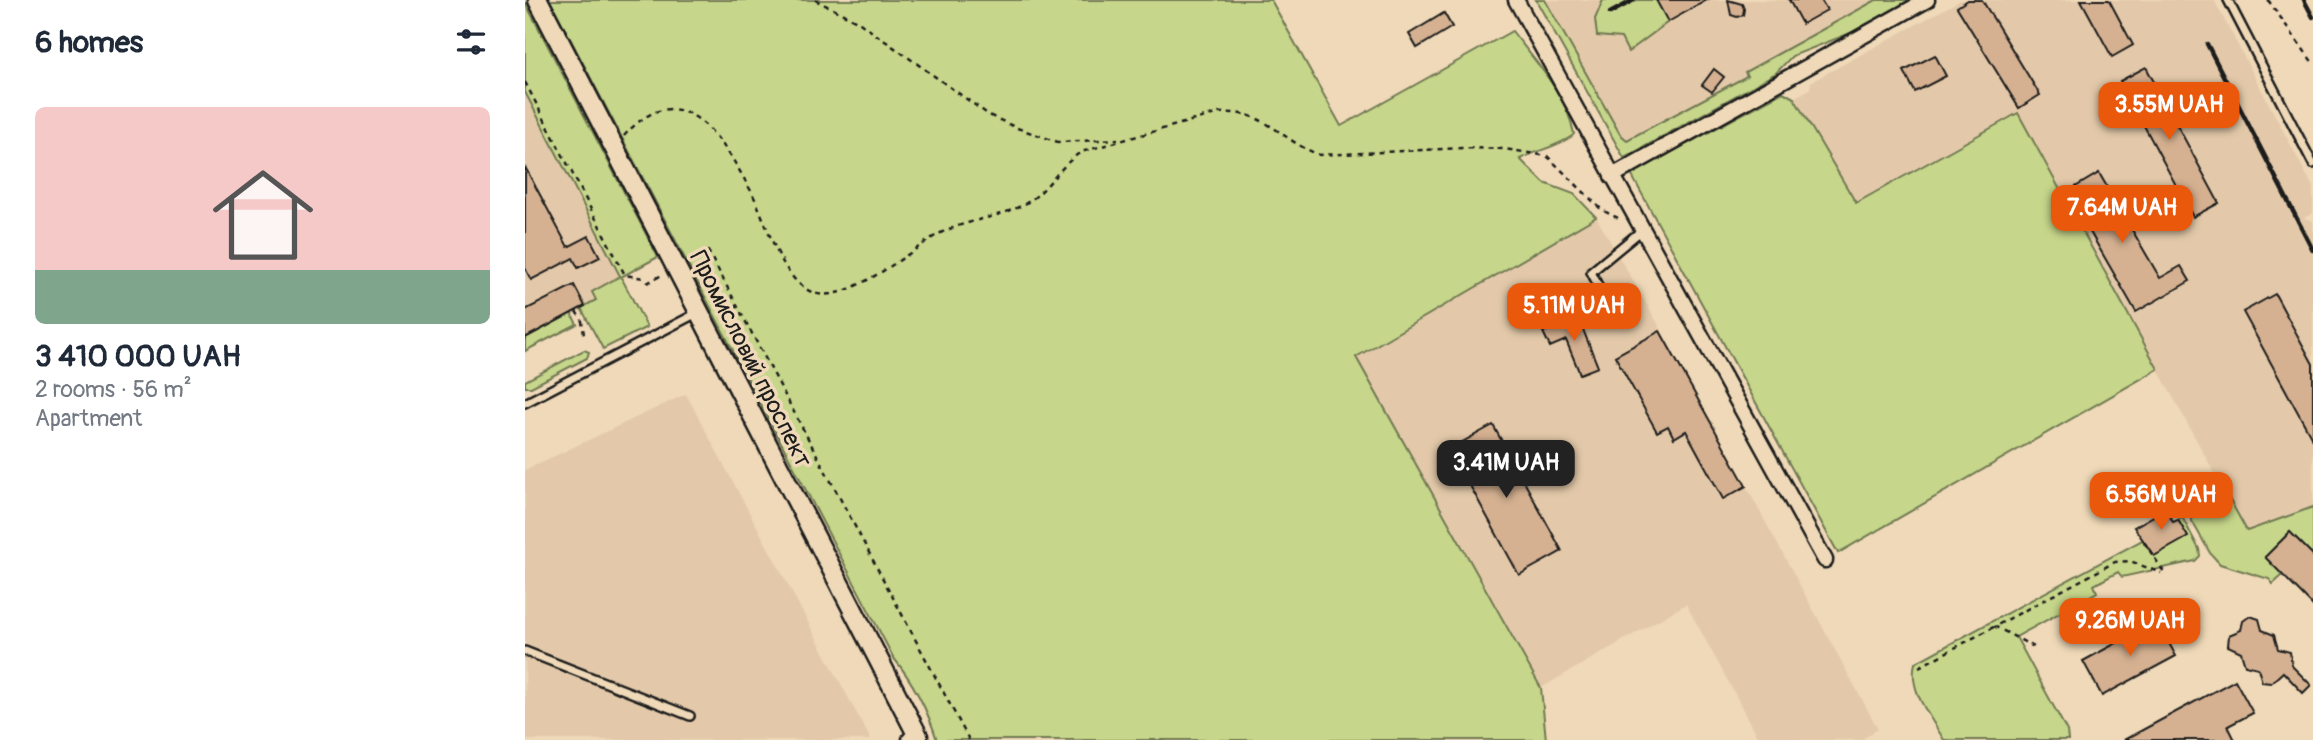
<!DOCTYPE html>
<meta charset="utf-8">
<style>
:root{--surface:#fff;--page:#f6f6f7;--text:#1f2937;--muted:#747a83;--line:#e0e1e3;--accent:#ea580c}
body{margin:0;font-family:Pangolin,sans-serif;background:var(--page);color:var(--text);height:100vh;display:flex;flex-direction:column;font-size:26px;white-space:nowrap}
*{box-sizing:border-box;margin:0}
p{font-size:23px;color:var(--muted)}
.icon{flex:none;width:38px;height:38px;fill:none;stroke:currentColor;stroke-width:2;stroke-linecap:round;stroke-linejoin:round}
.map{position:relative;flex:1;overflow:hidden}
.sheet{display:flex;flex-direction:column;background:var(--surface);width:525px}
.sheet>*{flex:none}
.price{position:absolute;translate:-50% -60px;padding:0 16px;border-radius:14px;background:var(--accent);color:#fff;font-size:23px;line-height:46px;filter:drop-shadow(0 2px 4px #0008)}
.price::after{content:'';position:absolute;left:50%;top:42px;width:21px;height:16px;margin-left:-10px;background:inherit;clip-path:polygon(0 0,100% 0,50% 100%)}
.price.on{background:#222;color:#fff}
ul{padding:0;list-style:none}
li{display:grid;align-content:center;gap:14px;height:371px;padding:0 35px}
li+li{border-top:2px solid var(--line)}
li span{display:grid;place-items:center;height:217px;border-radius:10px;color:#555}
li>.icon{margin-inline-start:auto}
span .icon{width:126px;height:126px;fill:#fffc;stroke-width:1}
li b{font-size:30px}
h2{display:flex;justify-content:space-between;align-items:center;height:84px;padding:0 35px;font-size:30px}
main{display:flex;flex:1;min-height:0}
.map>svg:first-child{display:block}
</style>
<main>
<section class="sheet">
<h2>6 homes<svg class="icon" aria-label="filters" viewBox="0 0 24 24"><path d="M4 7h16M4 17h16"/><circle cx="9" cy="7" r="2"/><circle cx="15" cy="17" r="2"/></svg></h2>
<ul>
<li><span style="background:linear-gradient(#f6c9c9 75%,#7fa58c 0)"><svg class="icon" aria-label="home" viewBox="0 0 24 24"><path d="M3 11l9-7 9 7M6 9v11h12V9"/></svg></span><div><b>3 410 000 UAH</b><p>2 rooms · 56 m²</p><p>Apartment</p></div></li>
</ul>
</section>
<div class="map">
<svg width="1788" height="740" viewBox="0 0 1788 740">
<rect width="100%" height="100%" fill="#efd9b8"/>
<filter id="ink" filterUnits="userSpaceOnUse"><feTurbulence type="fractalNoise" baseFrequency=".0143" numOctaves="2"/><feDisplacementMap in="SourceGraphic" scale="14" xChannelSelector="R" yChannelSelector="G"/><feConvolveMatrix kernelMatrix="1 2 1 2 8 2 1 2 1" color-interpolation-filters="sRGB"/></filter>
<g filter="url(#ink)">
<!-- built -->
<g fill="#e3c9a9">
<polygon points="1020,0 1360,0 1112,137 1102,140 1095,134"/>
<polygon points="1436,0 1689,0 1788,187 1788,213 1779,218 1788,221 1788,507 1721,531 1493,113 1331,203 1269,98 1285,89 1286,82"/>
<polygon points="0,92 96,277 67,292 71,300 0,338"/>
<polygon points="1071,217 1133,324 1353,729 1336,740 1235,740 1161,604 1016,688 831,357"/>
<polygon points="161,394 346,740 0,740 0,470"/>
</g>
<!-- green -->
<g fill="#c6d68a" stroke="#717953" stroke-width="2">
<path d="M25,0H746L816,126L987,31C1010,61 1042,95 1049,134C1042,143 1008,152 995,159L1019,183L1049,194L1071,217L831,357L1016,688L1021,740H412C402,708 389,683 368,657Z"/>
<polygon points="1011,0 1020,0 1095,134 1102,140 1222,76 1220,72 1351,0 1386,0 1328,32 1267,56 1251,73 1099,158"/>
<polygon points="1078,0 1138,0 1143,22 1103,52 1096,38 1072,36 1070,19"/>
<polygon points="0,2 133,257 96,277 122,327 78,349 56,308 71,300 67,292 95,276 0,92"/>
<polygon points="1258,92 1269,98 1331,203 1493,113 1633,369 1313,553 1106,174"/>
<polygon points="46,313 52,324 0,351 0,338"/>
<polygon points="59,350 64,352 62,358 6,387 0,387 0,381"/>
<polygon points="1701,493 1722,531 1788,507 1788,555 1765,532 1740,557 1758,575 1748,584 1744,579 1695,564 1685,553 1663,514"/>
<path d="M1657,517L1674,549L1675,556L1670,561L1597,577L1593,572L1569,585L1572,592L1491,637L1542,731L1543,740H1419C1406,717 1383,691 1390,663L1619,539L1629,556L1662,537L1653,520Z"/>
</g>
<!-- building -->
<g fill="#d5b191" stroke="#1c1c1c" stroke-width="2">
<polygon points="1131,0 1182,0 1143,22"/>
<polygon points="1203,0 1217,4 1219,9 1218,15 1212,17 1206,15"/>
<polygon points="1264,0 1296,0 1302,10 1277,24"/>
<polygon points="1443,0 1457,0 1515,95 1494,108 1432,7"/>
<polygon points="1556,0 1584,0 1608,45 1587,57"/>
<polygon points="919,13 927,27 892,48 884,34"/>
<polygon points="1410,55 1421,76 1390,92 1379,71"/>
<polygon points="1621,67 1694,203 1668,217 1595,81"/>
<polygon points="1189,69 1199,77 1187,92 1177,85"/>
<polygon points="0,167 43,247 64,236 75,257 53,268 48,258 6,280 0,268"/>
<polygon points="1574,173 1635,278 1656,266 1665,281 1611,312 1542,192"/>
<polygon points="49,285 60,306 0,338 0,310"/>
<polygon points="1750,294 1788,364 1788,440 1718,312"/>
<polygon points="1053,317 1073,367 1055,374 1041,340 1025,347 1018,332"/>
<polygon points="1135,331 1221,486 1198,499 1161,431 1149,438 1143,426 1132,432 1090,356"/>
<polygon points="968,425 1037,551 994,575 925,449"/>
<polygon points="1641,509 1648,522 1653,520 1663,537 1629,556 1609,527"/>
<polygon points="1765,532 1788,555 1788,606 1740,557"/>
<polygon points="1725,616 1734,619 1737,630 1749,635 1753,649 1765,652 1767,666 1786,685 1778,693 1758,672 1746,683 1737,682 1733,668 1720,665 1716,652 1703,646 1704,635 1716,630 1718,621"/>
<polygon points="1632,621 1651,656 1577,696 1558,661"/>
<polygon points="1710,680 1728,713 1703,726 1710,740 1599,740"/>
</g>
<g fill="none" stroke-linecap="round" stroke-linejoin="round">
<defs>
<g id="service">
<polyline points="1703,0 1788,164"/>
<polyline points="1089,316 1066,272 1117,230"/>
<polyline points="0,403 174,312"/>
<polyline points="0,651 165,716"/>
</g>
<g id="minor">
<polyline points="991,0 1300,560"/>
<polyline points="1087,176 1402,0"/>
</g>
<polyline id="tertiary" points="13,0 393,736 387,740"/>
</defs>
<!-- service casing -->
<use href="#service" stroke="#1c1c1c" stroke-width="12"/>
<!-- minor casing -->
<use href="#minor" stroke="#1c1c1c" stroke-width="19"/>
<!-- tertiary casing -->
<use href="#tertiary" stroke="#1c1c1c" stroke-width="23"/>
<!-- path -->
<g stroke="#1c1c1c" stroke-width="2.5" stroke-dasharray="5 5" stroke-linecap="butt">
<polyline points="290,0 332,21 464,115 492,128 533,142 593,139"/>
<polyline points="1743,0 1788,63"/>
<polyline points="0,82 100,275 119,278"/>
<path d="M99,136C157,70 198,140 226,191C242,221 255,281 289,293C320,304 382,254 407,238C438,218 477,220 506,200C525,186 536,165 556,152L694,113C742,109 755,141 795,155L937,148L980,149L1022,156L1077,210L1095,219"/>
<polyline points="165,261 183,251 444,740"/>
<polyline points="122,283 137,275"/>
<polyline points="51,311 57,321 59,335"/>
<polyline points="1619,542 1639,572"/>
<polyline points="1469,626 1509,647"/>
<polyline points="1394,667 1590,562 1605,561 1636,573"/>
</g>
<!-- service -->
<use href="#service" stroke="#efd9b8" stroke-width="7"/>
<!-- minor -->
<use href="#minor" stroke="#efd9b8" stroke-width="14"/>
<!-- tertiary -->
<use href="#tertiary" stroke="#efd9b8" stroke-width="18"/>
<!-- rail -->
<g stroke="#1c1c1c" stroke-width="4.5">
<polyline points="1779,0 1788,17"/>
<polyline points="1085,13 1109,0"/>
<polyline points="1682,44 1788,250"/>
</g>
</g>
</g>
<g text-anchor="middle" stroke-width="7" stroke-linejoin="round" paint-order="stroke">
<!-- street labels -->
<g font-size="24" fill="#1c1c1c" stroke="#efd9b8">
<text transform="translate(226 359) rotate(63)" y="8">Промисловий проспект</text>
</g>
</g>
</svg>
<b class="price" style="left:1644px;top:142px">3.55M UAH</b>
<b class="price" style="left:1597px;top:245px">7.64M UAH</b>
<b class="price" style="left:1049px;top:343px">5.11M UAH</b>
<b class="price on" style="left:981px;top:500px">3.41M UAH</b>
<b class="price" style="left:1636px;top:532px">6.56M UAH</b>
<b class="price" style="left:1605px;top:658px">9.26M UAH</b>
</div>
</main>
